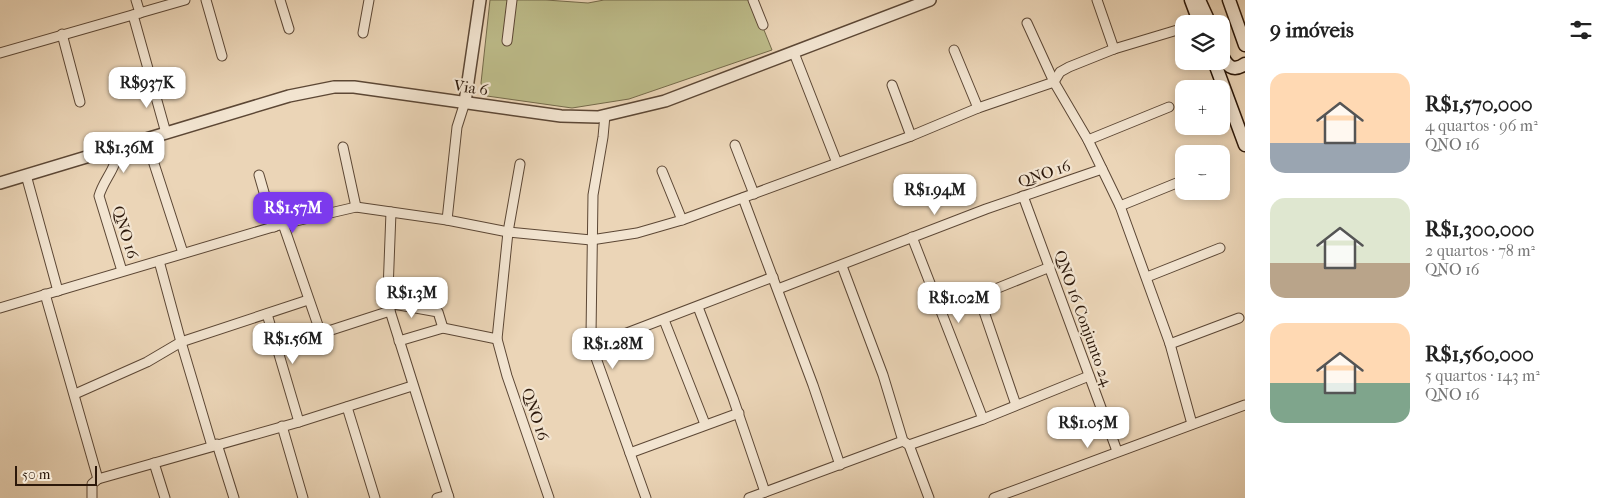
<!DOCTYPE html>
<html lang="pt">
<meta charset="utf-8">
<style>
:root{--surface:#fff;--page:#f6f6f6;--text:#222;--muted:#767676;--accent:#7c3aed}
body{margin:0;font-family:"IM FELL French Canon",serif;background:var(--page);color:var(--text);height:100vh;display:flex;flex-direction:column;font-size:19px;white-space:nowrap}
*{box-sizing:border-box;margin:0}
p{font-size:16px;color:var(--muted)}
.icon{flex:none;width:28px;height:28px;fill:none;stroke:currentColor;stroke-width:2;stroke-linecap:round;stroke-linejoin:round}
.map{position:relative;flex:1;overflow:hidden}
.panel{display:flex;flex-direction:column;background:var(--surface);width:375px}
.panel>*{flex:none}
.buttons{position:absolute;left:1175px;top:15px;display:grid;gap:10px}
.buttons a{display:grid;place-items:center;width:55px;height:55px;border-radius:10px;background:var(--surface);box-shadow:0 2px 8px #0003;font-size:25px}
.scale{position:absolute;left:15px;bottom:12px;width:82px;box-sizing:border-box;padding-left:5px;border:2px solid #2c180a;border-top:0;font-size:14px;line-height:18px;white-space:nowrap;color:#2c180a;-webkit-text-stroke:4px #f2e4d0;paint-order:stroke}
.price{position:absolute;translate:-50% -42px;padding:0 11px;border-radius:10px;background:#fff;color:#222;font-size:16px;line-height:32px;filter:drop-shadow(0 1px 2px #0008)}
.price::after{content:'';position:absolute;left:50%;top:30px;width:15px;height:11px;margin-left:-8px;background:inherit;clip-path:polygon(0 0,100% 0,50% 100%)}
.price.on{background:var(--accent);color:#fff}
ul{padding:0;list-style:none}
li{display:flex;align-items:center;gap:15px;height:125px;padding:0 25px}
li span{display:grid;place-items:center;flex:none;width:140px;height:100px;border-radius:15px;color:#555}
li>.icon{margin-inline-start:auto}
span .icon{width:60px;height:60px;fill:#fffc;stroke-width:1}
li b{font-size:21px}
h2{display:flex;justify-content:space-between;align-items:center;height:60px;padding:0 25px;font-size:21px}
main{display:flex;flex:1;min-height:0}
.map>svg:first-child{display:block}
</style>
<main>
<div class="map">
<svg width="1245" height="498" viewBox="0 0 1245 498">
<rect width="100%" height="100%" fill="#ebd5b7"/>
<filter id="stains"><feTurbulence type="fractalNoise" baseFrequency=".004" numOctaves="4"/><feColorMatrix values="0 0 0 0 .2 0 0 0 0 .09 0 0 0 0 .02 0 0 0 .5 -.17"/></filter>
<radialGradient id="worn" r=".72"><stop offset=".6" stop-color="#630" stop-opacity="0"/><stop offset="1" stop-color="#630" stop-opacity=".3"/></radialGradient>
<!-- green -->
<polygon fill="#bdbc8a" stroke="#746a4a" points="490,0 546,0 588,3 604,0 752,0 772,50 629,99 572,108 487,96 483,91 481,83"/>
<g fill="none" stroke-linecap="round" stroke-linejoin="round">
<defs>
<g id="minor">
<polyline points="136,0 140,13"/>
<polyline points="206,0 222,56"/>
<polyline points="280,0 289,29"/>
<polyline points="753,0 763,25"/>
<polyline points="1097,0 1114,49"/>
<polyline points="133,15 166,133"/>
<polyline points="1027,23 1054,82 1088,140 1120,206 1170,344 1192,424"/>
<polyline points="363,33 369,0"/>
<polyline points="62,34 80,102"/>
<polyline points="507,41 512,0"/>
<polyline points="954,50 978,108"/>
<polyline points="0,53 185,0"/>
<polyline points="794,53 837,163"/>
<polyline points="892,85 911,136"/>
<polyline points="605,115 603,137 593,195 591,335 596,358 646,498"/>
<polyline points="146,139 183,253"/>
<polyline points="1088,140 1169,107"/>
<polyline points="735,145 754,194"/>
<polyline points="343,147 356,207"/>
<path d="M117,148C118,168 104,178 99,196L122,271"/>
<polyline points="520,164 508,232 497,339 507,376 549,498"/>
<polyline points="662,171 682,220"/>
<polyline points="26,175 58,291"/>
<polyline points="259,175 274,227"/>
<polyline points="1023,196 1117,451"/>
<polyline points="743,198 813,385 840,465"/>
<polyline points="1120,206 1184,180"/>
<polyline points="391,212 388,291 390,311 449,498"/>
<polyline points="447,220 457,127 465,102"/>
<polyline points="283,224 321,334"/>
<polyline points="912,237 983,419"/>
<polyline points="159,261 181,342 212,446"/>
<polyline points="842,266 883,375 903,441 909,445 929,498"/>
<polyline points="1147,277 1220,248"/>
<polyline points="778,289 986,209 1102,169"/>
<polyline points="45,294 98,479"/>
<polyline points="979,297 1016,405"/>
<polyline points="388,303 438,312 443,328"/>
<polyline points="698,307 733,398 765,492"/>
<polyline points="0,308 283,224 356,207 447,220 508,232 591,240 637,233 682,220 911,136 978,108 1054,82 1060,72 1069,67 1114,49 1184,28"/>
<polyline points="941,311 1050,267"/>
<polyline points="267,314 299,422"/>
<polyline points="664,320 705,424"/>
<polyline points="399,341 443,328 497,339"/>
<polyline points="1170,344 1239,318"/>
<polyline points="593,346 773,277"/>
<polyline points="276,348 390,311"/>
<polyline points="75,394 147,362 181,342 308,300"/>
<polyline points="347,407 375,498"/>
<polyline points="282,426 303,498"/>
<polyline points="217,444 234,498"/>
<polyline points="909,445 983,419 1089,376"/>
<polyline points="630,453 739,413"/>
<polyline points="154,463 165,498"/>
<polyline points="92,498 92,484 98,479 299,422 412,386"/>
<polyline points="437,498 448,495"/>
<polyline points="749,498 903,441"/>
<polyline points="994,498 1245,405"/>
</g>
<g id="tertiary">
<polyline points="465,102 480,0"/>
<polyline points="0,183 289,96 334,87 354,87 561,116 598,117 665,101 930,0"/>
</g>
<g id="secondary">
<polyline points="1191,0 1200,24"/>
<polyline points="1199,0 1210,24"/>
<polyline points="1229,0 1245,45"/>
<path d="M1221,53C1226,65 1232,73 1245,64"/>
<polyline points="1214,61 1245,145"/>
</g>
</defs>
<!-- minor casing -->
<use href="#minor" stroke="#5c4735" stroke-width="11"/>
<!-- tertiary casing -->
<use href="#tertiary" stroke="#5c4735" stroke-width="14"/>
<!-- secondary casing -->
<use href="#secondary" stroke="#2c180a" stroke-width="15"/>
<!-- minor -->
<use href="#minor" stroke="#f2e4d0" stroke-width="9"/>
<!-- tertiary -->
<use href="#tertiary" stroke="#f2e4d0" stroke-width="11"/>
<!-- secondary -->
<use href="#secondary" stroke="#f2e4d0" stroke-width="12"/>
</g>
<g text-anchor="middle" stroke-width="4.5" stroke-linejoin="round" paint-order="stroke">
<!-- street labels -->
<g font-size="16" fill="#2c180a" stroke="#f2e4d0">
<text transform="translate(471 87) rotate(8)" y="6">Via 6</text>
<text transform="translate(1044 173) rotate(-19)" y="6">QNO 16</text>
<text transform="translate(126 232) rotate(73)" y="6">QNO 16</text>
<text transform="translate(1084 318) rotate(70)" y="6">QNO 16 Conjunto 24</text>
<text transform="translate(536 414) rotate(71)" y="6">QNO 16</text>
</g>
</g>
<rect width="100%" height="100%" filter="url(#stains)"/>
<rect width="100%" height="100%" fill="url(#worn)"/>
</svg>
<div class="buttons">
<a><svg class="icon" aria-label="layers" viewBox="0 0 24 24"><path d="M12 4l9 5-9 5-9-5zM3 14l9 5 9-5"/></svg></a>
<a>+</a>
<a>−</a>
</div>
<div class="scale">50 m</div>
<b class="price" style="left:147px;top:109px">R$937K</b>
<b class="price" style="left:124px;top:174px">R$1.36M</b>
<b class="price" style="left:935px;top:216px">R$1.94M</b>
<b class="price on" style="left:293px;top:234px">R$1.57M</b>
<b class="price" style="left:412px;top:319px">R$1.3M</b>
<b class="price" style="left:959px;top:324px">R$1.02M</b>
<b class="price" style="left:293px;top:365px">R$1.56M</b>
<b class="price" style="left:613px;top:370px">R$1.28M</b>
<b class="price" style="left:1088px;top:449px">R$1.05M</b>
</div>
<section class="panel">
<h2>9 imóveis<svg class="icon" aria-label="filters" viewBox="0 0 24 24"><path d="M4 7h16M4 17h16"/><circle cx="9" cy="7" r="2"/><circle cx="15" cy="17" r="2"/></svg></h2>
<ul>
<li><span style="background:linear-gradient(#ffd9b3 70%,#9aa5b1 0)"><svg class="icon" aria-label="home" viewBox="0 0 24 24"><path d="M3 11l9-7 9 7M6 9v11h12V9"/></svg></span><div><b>R$1,570,000</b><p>4 quartos · 96 m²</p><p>QNO 16</p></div></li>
<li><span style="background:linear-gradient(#dfe7d0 65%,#b9a48a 0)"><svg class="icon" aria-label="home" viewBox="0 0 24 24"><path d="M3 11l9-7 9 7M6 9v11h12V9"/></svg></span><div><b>R$1,300,000</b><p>2 quartos · 78 m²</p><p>QNO 16</p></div></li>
<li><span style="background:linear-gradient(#ffd9b3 60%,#7fa58c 0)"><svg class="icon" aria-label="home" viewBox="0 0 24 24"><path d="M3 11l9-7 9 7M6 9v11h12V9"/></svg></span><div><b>R$1,560,000</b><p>5 quartos · 143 m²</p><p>QNO 16</p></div></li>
</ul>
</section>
</main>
